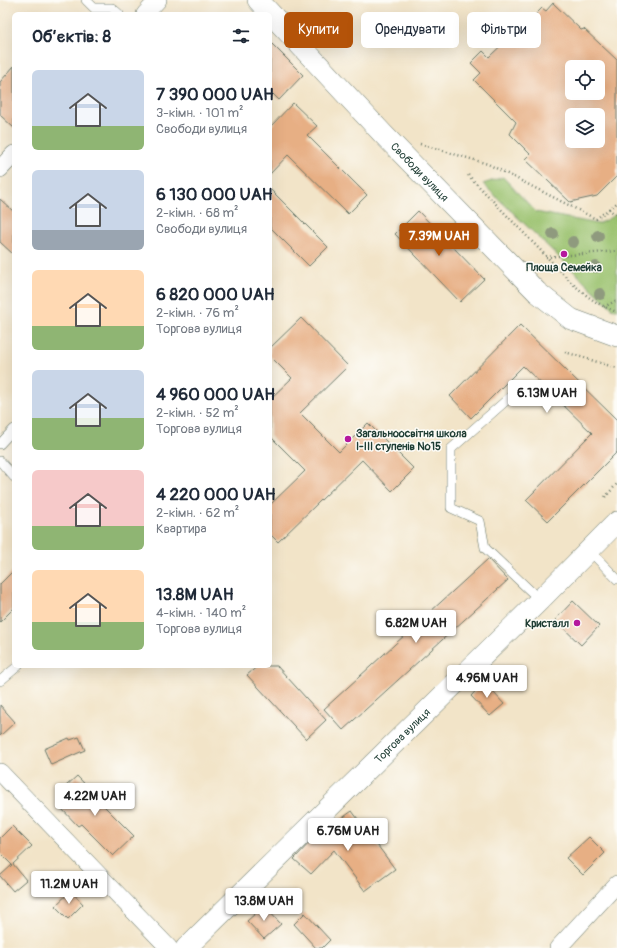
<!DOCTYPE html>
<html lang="uk">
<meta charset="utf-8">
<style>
:root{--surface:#fff;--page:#f6f6f7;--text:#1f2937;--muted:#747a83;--accent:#b45309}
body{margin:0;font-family:Pangolin,sans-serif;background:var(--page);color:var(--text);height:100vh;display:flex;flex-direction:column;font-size:15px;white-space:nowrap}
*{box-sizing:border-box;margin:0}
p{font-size:13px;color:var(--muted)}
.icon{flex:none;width:22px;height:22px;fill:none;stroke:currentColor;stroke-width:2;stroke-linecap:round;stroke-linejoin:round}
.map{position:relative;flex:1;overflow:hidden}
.details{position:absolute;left:12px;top:12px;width:260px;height:656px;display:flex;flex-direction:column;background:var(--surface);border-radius:6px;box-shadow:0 4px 16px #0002}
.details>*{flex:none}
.top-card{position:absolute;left:284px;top:12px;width:273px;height:36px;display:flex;gap:8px}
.buttons{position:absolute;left:565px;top:60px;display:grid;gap:8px}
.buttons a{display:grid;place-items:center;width:40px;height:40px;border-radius:6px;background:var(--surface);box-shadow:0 4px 16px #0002;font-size:20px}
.price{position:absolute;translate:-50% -34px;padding:0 9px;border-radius:4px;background:#fff;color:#222;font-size:13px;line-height:26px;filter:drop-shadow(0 1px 2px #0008)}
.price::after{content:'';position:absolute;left:50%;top:24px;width:12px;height:9px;margin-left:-6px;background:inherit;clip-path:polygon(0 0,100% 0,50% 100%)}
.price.active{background:var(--accent);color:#fff}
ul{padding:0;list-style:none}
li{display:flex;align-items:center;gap:12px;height:100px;padding:0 20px}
li span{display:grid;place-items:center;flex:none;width:112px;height:80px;border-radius:6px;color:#555}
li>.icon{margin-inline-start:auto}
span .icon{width:48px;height:48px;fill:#fffc;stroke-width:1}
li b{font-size:17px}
h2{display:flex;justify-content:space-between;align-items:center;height:48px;padding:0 20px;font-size:17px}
.tag{padding:0 14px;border-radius:6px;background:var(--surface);box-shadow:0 4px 16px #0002;font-size:14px;line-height:36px}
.tag.active{background:var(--accent);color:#fff}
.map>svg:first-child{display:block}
</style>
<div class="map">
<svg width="617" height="948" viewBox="0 0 617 948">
<rect width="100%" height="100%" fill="#fdfcf7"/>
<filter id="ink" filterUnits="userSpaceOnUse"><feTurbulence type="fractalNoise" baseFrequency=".025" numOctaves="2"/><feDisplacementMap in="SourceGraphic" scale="8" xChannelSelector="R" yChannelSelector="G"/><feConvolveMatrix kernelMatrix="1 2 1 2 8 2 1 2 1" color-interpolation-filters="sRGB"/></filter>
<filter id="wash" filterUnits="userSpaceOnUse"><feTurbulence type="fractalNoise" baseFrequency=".012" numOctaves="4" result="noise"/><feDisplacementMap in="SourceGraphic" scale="16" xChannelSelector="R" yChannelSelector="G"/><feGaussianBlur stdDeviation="0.9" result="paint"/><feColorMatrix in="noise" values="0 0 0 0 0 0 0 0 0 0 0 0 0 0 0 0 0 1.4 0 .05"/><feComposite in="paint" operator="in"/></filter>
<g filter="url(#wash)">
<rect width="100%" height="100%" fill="#f2e4c8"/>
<!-- green -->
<polygon fill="#99c16c" stroke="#5c7f50" points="503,177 536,212 598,224 617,214 617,310 612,308 483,184"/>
<g id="blocks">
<!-- building -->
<g fill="#e7af84" fill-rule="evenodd">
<path d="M553,3L581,30L584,29L617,60V176L597,196L570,202L525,159L530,154L510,134L516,122L474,80L481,73L471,63L483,51L489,57L511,36L504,28L516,16L525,25L542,8L546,11ZM572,67H598V93H572ZM572,115H598V141H572Z"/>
<polygon points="270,42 303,75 279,100 270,91"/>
<polygon points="14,66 14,128 0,115 0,82"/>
<polygon points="293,103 317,126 307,135 367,195 348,214 288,155 270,174 270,127"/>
<polygon points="270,189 328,247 309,266 270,227"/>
<polygon points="0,199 14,212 14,255 0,242"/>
<polygon points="418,211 484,279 460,302 395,234"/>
<polygon points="301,318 348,366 300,413 339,452 368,423 414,469 392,491 362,460 278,542 270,534 270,505 305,471 270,436 270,399 292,378 270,356 270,348"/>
<polygon points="520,325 617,420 617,452 548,521 526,500 592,433 523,366 471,418 450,396"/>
<polygon points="488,559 508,580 343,730 324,709"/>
<polygon points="14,570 14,608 0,622 0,584"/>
<polygon points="573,601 599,626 581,645 555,620"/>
<polygon points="258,666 277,666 326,720 306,739 247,675"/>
<polygon points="484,682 504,704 490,716 471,696"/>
<polygon points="0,705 15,722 0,736"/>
<polygon points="79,737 85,750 51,765 44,749 69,738 70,740"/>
<polygon points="77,776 103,803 102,804 134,836 113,856 81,824 78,826 60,807 73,795 66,786"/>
<polygon points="352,811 395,869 365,891 334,850 311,874 294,859 312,840"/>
<polygon points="12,826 32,846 13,864 26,880 13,891 0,876 12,865 0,853 0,838"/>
<polygon points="589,837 605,853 583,875 566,858"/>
<polygon points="71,891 83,904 68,919 55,906"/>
<polygon points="264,906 281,924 264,939 247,921"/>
<polygon points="305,913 330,940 322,948 316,948 294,924"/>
</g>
</g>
</g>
<g filter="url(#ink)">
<use href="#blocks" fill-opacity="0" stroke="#697768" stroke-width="1"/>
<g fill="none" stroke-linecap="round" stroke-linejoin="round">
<defs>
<g id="service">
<polyline points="86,0 94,8 112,8 119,14"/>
<polyline points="509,398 451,449 451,508 480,521 485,548 540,600"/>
<polyline points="0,444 14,429"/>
<polyline points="0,461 14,477"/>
<polyline points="589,550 617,579"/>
<polyline points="0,681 18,666"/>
</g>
<g id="minor">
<polyline points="145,14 158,0"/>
<polyline points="0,169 14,154"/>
<polyline points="0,772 169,948"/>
<polyline points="558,948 617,884"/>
</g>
<g id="tertiary">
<path id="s1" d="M258,0L383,134L537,292L571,319L617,336"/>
<path id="s2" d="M186,948L540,600L617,522"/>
</g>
</defs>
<!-- service casing -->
<use href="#service" stroke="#697768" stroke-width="10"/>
<!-- minor casing -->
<use href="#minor" stroke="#697768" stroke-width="18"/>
<!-- tertiary casing -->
<use href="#tertiary" stroke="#697768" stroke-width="22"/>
<!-- path -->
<g stroke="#697768" stroke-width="2.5" stroke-dasharray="1 3" stroke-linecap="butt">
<polyline points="420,144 488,164 596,219 609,209 617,216"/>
<path d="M468,175L570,281C586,296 596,304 617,312"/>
<polyline points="609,209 617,203"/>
<polyline points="546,257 617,251"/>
<polyline points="604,307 617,300"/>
<polyline points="565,352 617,368"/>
<polyline points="605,497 617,484"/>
</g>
<!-- service -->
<use href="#service" stroke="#fff" stroke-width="9"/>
<!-- minor -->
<use href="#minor" stroke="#fff" stroke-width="17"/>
<!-- tertiary -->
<use href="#tertiary" stroke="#fff" stroke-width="21"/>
</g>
<!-- trees -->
<g fill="#8f9a7e">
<circle cx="553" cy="234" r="6"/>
<circle cx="598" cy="236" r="6"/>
<circle cx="573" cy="242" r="6"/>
<circle cx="596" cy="267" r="6"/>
<circle cx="600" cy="294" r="6"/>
</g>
</g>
<!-- markers -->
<g fill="#b5179e" stroke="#fdfcf7" stroke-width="1.5">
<circle cx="564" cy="254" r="4"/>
<circle cx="348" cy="439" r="4"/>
<circle cx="577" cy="623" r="4"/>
</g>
<g text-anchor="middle" stroke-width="3" stroke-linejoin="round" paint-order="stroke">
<!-- street labels -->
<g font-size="11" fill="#1f3d34" stroke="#fdfcf7">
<text dy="4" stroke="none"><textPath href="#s1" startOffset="236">Свободи вулиця</textPath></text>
<text dy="4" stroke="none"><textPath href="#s2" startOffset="303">Торгова вулиця</textPath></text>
</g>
<!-- poi labels -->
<g font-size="11" font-weight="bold" fill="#1f3d34" stroke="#fdfcf7">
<text x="564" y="271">Площа Семейка</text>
<text x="356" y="437" text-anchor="start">Загальноосвітня школа<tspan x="356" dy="13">І-ІІІ ступенів №15</tspan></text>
<text x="569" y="627" text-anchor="end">Кристалл</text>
</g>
</g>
</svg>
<div class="buttons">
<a><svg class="icon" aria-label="locate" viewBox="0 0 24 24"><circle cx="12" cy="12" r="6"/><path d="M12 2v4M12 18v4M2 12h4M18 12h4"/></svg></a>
<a><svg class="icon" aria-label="layers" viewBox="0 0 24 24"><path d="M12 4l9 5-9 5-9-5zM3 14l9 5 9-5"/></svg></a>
</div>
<b class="price active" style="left:439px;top:257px">7.39M UAH</b>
<b class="price" style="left:547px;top:414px">6.13M UAH</b>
<b class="price" style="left:416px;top:644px">6.82M UAH</b>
<b class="price" style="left:487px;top:699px">4.96M UAH</b>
<b class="price" style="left:95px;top:817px">4.22M UAH</b>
<b class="price" style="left:348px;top:852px">6.76M UAH</b>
<b class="price" style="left:69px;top:905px">11.2M UAH</b>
<b class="price" style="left:264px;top:922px">13.8M UAH</b>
<div class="top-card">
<a class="tag active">Купити</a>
<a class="tag">Орендувати</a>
<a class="tag">Фільтри</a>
</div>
<section class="details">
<h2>Об’єктів: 8<svg class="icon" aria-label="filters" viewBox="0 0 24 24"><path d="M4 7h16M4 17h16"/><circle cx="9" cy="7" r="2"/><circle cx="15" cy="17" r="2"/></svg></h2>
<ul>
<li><span style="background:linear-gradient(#c9d6e8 70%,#8fb573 0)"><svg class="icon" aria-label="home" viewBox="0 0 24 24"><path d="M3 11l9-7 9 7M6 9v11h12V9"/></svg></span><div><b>7 390 000 UAH</b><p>3-кімн. · 101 m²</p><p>Свободи вулиця</p></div></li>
<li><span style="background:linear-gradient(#c9d6e8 75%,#9aa5b1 0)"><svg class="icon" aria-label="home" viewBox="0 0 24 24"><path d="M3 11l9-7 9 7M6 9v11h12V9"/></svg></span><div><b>6 130 000 UAH</b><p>2-кімн. · 68 m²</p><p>Свободи вулиця</p></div></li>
<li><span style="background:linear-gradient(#ffd9b3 70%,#8fb573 0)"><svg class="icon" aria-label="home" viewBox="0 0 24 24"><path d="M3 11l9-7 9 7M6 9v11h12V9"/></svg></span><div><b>6 820 000 UAH</b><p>2-кімн. · 76 m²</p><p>Торгова вулиця</p></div></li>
<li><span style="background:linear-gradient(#c9d6e8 60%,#8fb573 0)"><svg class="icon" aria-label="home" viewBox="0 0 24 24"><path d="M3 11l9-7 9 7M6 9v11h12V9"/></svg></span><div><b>4 960 000 UAH</b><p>2-кімн. · 52 m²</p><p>Торгова вулиця</p></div></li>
<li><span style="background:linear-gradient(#f6c9c9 70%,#8fb573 0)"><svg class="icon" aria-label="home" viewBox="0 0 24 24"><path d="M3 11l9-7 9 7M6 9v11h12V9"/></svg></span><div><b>4 220 000 UAH</b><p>2-кімн. · 62 m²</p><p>Квартира</p></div></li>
<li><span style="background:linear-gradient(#ffd9b3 65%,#8fb573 0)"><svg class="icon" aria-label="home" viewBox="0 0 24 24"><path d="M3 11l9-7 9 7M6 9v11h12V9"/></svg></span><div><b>13.8M UAH</b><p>4-кімн. · 140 m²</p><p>Торгова вулиця</p></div></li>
</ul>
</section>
</div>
